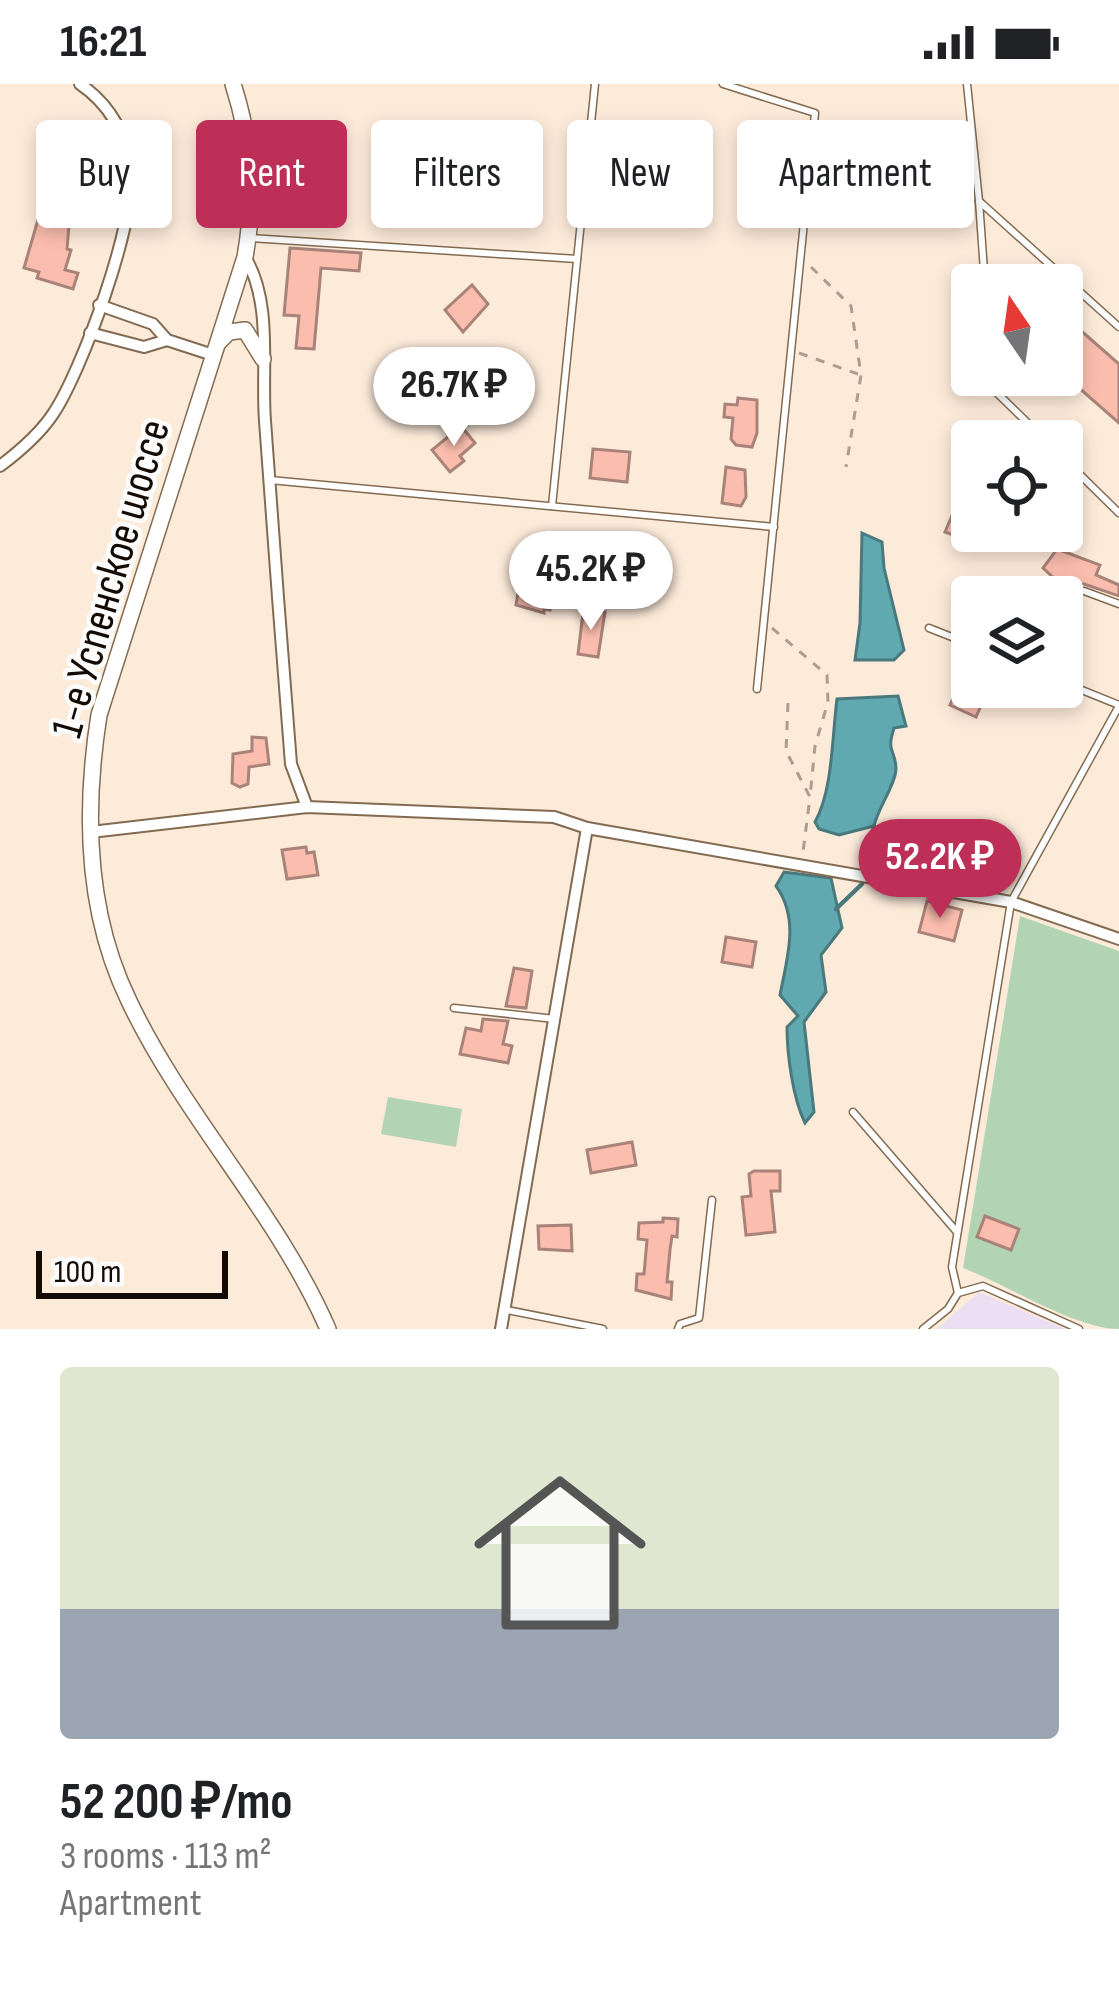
<!DOCTYPE html>
<meta charset="utf-8">
<style>
:root{--surface:#fff;--page:#f6f6f6;--text:#202124;--muted:#757577;--line:#e0e0e0;--accent:#be2f58}
body{margin:0;font-family:"Sofia Sans Condensed",sans-serif;background:var(--page);color:var(--text);height:100vh;display:flex;flex-direction:column;font-size:45px;white-space:nowrap}
*{box-sizing:border-box;margin:0}
p{font-size:39px;color:var(--muted)}
.icon{flex:none;width:66px;height:66px;fill:none;stroke:currentColor;stroke-width:2;stroke-linecap:round;stroke-linejoin:round}
.map{position:relative;height:1245px;overflow:hidden}
.details{display:flex;flex-direction:column;background:var(--surface);flex:1}
.details>*{flex:none}
.top-card{position:absolute;left:36px;top:36px;width:1047px;height:108px;display:flex;gap:24px}
.needle{width:78px;rotate:347deg}
.controls{position:absolute;left:951px;top:180px;display:grid;gap:24px}
.controls a{display:grid;place-items:center;width:132px;height:132px;border-radius:12px;background:var(--surface);box-shadow:0 6px 18px #0003;font-size:60px}
.scale{position:absolute;left:36px;bottom:30px;width:192px;box-sizing:border-box;padding-left:12px;border:6px solid #130a03;border-top:0;font-size:33px;line-height:42px;white-space:nowrap;color:#130a03;-webkit-text-stroke:9px #fcfcfc;paint-order:stroke}
.price{position:absolute;translate:-50% -102px;padding:0 27px;border-radius:42px;background:#fff;color:#222;font-size:39px;line-height:78px;filter:drop-shadow(0 3px 6px #0008)}
.price::after{content:'';position:absolute;left:50%;top:72px;width:36px;height:27px;margin-left:-18px;background:inherit;clip-path:polygon(0 0,100% 0,50% 100%)}
.price.active{background:var(--accent);color:#fff}
ul{padding:0;list-style:none}
li{display:grid;align-content:center;gap:24px;height:636px;padding:0 60px}
li+li{border-top:3px solid var(--line)}
li span{display:grid;place-items:center;height:372px;border-radius:12px;color:#555}
li>.icon{margin-inline-start:auto}
span .icon{width:216px;height:216px;fill:#fffc;stroke-width:1}
li b{font-size:51px}
.pill{padding:0 42px;border-radius:12px;background:var(--surface);box-shadow:0 6px 18px #0003;font-size:42px;line-height:108px}
.pill.active{background:var(--accent);color:#fff}
.status{display:flex;justify-content:space-between;align-items:center;height:84px;padding:0 60px;background:var(--surface);direction:ltr}
.status svg{height:33px;fill:currentColor}
.map>svg:first-child{display:block}
</style>
<div class="status"><b>16:21</b><svg viewBox="0 0 49 12"><path d="M0 12V9h3v3zM5 12V6h3v6zM10 12V3h3v9zM15 12V0h3v12zM26 1h20v11H26zM47 4h2v5h-2z"/></svg></div>
<div class="map">
<svg width="1119" height="1245" viewBox="0 0 1119 1245">
<rect width="100%" height="100%" fill="#fdebda"/>
<!-- commercial -->
<polygon fill="#ecdff3" points="979,1208 1065,1245 937,1245"/>
<!-- green -->
<g fill="#b3d4b3">
<path d="M1020,832L1119,867V1245C1075,1245 1008,1201 963,1184Z"/>
<polygon points="388,1013 462,1025 456,1063 381,1050"/>
</g>
<!-- water -->
<g fill="#60a9b1" stroke="#49797d" stroke-width="3">
<polygon points="862,449 882,458 884,484 904,566 894,576 855,576 860,539"/>
<path d="M898,612L906,642L894,644C886,669 895,664 896,684C896,700 878,724 874,742L839,751L819,745L815,738C833,706 832,652 837,615Z"/>
<path d="M784,788L831,794L842,844L821,871L826,908L804,938L814,1028L805,1039C793,1015 787,971 787,943L798,932L780,911C787,874 800,835 776,802Z"/>
</g>
<g fill="none" stroke-linecap="round" stroke-linejoin="round">
<!-- stream -->
<g stroke="#49797d" stroke-width="4.5">
<polyline points="866,788 874,742"/>
<polyline points="836,825 862,800"/>
</g>
</g>
<!-- building -->
<g fill="#fbbeae" stroke="#a98379" stroke-width="3">
<polygon points="94,62 106,90 63,109 54,89 63,84 60,77"/>
<polygon points="783,65 796,66 793,116 780,115 780,126 740,124 741,104 756,105 757,93 777,90"/>
<polygon points="39,132 69,141 67,165 71,166 65,186 78,189 73,205 37,194 39,188 24,184"/>
<polygon points="290,164 361,169 359,187 321,184 314,265 296,264 299,232 284,231"/>
<polygon points="472,201 488,220 463,248 445,226"/>
<polygon points="1062,230 1119,280 1119,339 1062,289"/>
<polygon points="467,272 481,289 466,302 470,307 457,318 438,296"/>
<polygon points="738,314 757,316 757,349 752,363 736,361 731,355 733,334 724,333 725,320 737,321"/>
<polygon points="461,342 475,359 460,372 464,377 450,388 432,366"/>
<polygon points="593,365 630,368 627,398 590,394"/>
<polygon points="726,383 745,386 746,413 741,422 722,419"/>
<polygon points="971,387 972,447 1002,447 995,465 945,448"/>
<polygon points="1057,465 1100,481 1096,491 1119,501 1119,512 1084,500 1076,500 1071,513 1048,513 1056,496 1043,484"/>
<polygon points="531,501 553,508 550,526 544,525 544,529 516,521 519,503 531,505"/>
<polygon points="588,525 605,528 598,573 578,570 583,529"/>
<polygon points="961,596 972,603 989,603 976,633 950,621"/>
<polygon points="252,653 266,654 269,680 249,683 248,700 240,703 232,699 233,670 252,667"/>
<polygon points="306,763 307,769 314,768 318,791 287,795 282,766"/>
<polygon points="927,817 962,826 954,857 919,848"/>
<polygon points="726,853 756,858 752,883 722,878"/>
<polygon points="514,884 532,887 526,924 506,922"/>
<polygon points="483,935 508,937 503,960 512,962 508,979 460,970 466,944 481,947"/>
<polygon points="632,1058 636,1081 591,1089 587,1066"/>
<polygon points="754,1087 780,1087 780,1107 771,1107 775,1148 746,1151 742,1113 751,1112 749,1090"/>
<polygon points="985,1132 1019,1145 1011,1166 977,1153"/>
<polygon points="663,1134 678,1135 677,1153 672,1152 670,1166 667,1198 672,1198 671,1215 636,1206 637,1190 644,1190 647,1156 638,1155 639,1139 663,1138"/>
<polygon points="571,1141 572,1167 539,1165 538,1142"/>
</g>
<g fill="none" stroke-linecap="round" stroke-linejoin="round">
<defs>
<g id="service">
<polyline points="723,0 815,29 757,605"/>
<polyline points="967,0 979,117"/>
<polyline points="251,154 577,175"/>
<polyline points="985,201 979,117 1119,243"/>
<polyline points="992,291 993,305 1046,357"/>
<polyline points="1062,373 1119,429"/>
<polyline points="270,396 774,443"/>
<polyline points="552,422 595,0"/>
<polyline points="1084,507 1119,520"/>
<polyline points="929,544 972,561"/>
<polyline points="1062,598 1119,621"/>
<polyline points="454,924 555,935"/>
<polyline points="853,1028 957,1148"/>
<polyline points="958,1209 952,1183 1011,818 1119,622"/>
<polyline points="507,1226 603,1245"/>
<polyline points="678,1245 680,1240 699,1234 712,1116"/>
<polyline points="923,1245 948,1225 958,1209 983,1202 1079,1245"/>
</g>
<g id="minor">
<path d="M245,173C273,219 261,285 265,337C273,451 282,566 291,680L307,723"/>
<polyline points="99,221 153,240 167,256 213,271"/>
<polyline points="90,249 144,263 167,256"/>
<path d="M0,382C20,367 39,351 53,330C82,287 137,136 131,85C126,50 109,20 80,0"/>
<polyline points="587,744 1011,818 1119,855"/>
<polyline points="91,748 307,723 554,733 587,744 501,1245"/>
</g>
<g id="secondary">
<path d="M233,0C252,60 256,111 245,173L99,631C84,726 86,829 129,917C184,1033 277,1128 328,1245"/>
<polyline points="219,258 229,248 245,246 263,275"/>
</g>
</defs>
<!-- service casing -->
<use href="#service" stroke="#836b51" stroke-width="9"/>
<!-- minor casing -->
<use href="#minor" stroke="#836b51" stroke-width="14"/>
<!-- secondary casing -->
<use href="#secondary" stroke="#836b51" stroke-width="18"/>
<!-- path -->
<g stroke="#ac9d90" stroke-width="3" stroke-dasharray="9 9" stroke-linecap="butt">
<polyline points="811,183 851,222 861,291 846,383"/>
<polyline points="799,269 858,290"/>
<polyline points="772,544 827,591 828,618 815,662 810,713"/>
<polyline points="788,619 786,667 810,713 803,768"/>
</g>
<!-- service -->
<use href="#service" stroke="#fff" stroke-width="6"/>
<!-- minor -->
<use href="#minor" stroke="#fff" stroke-width="10"/>
<!-- secondary -->
<use href="#secondary" stroke="#fff" stroke-width="15"/>
</g>
<g text-anchor="middle" stroke-width="9" stroke-linejoin="round" paint-order="stroke">
<!-- street labels -->
<g font-size="45" fill="#130a03" stroke="#fcfcfc">
<text transform="translate(109 494) rotate(-74)" y="16">1-е Успенское шоссе</text>
</g>
</g>
</svg>
<div class="controls">
<a><svg class="needle" viewBox="-14 -14 28 28"><path d="M0-13l5 13h-10z" fill="#e53935"/><path d="M0 13l5-13h-10z" fill="#757577"/></svg></a>
<a><svg class="icon" aria-label="locate" viewBox="0 0 24 24"><circle cx="12" cy="12" r="6"/><path d="M12 2v4M12 18v4M2 12h4M18 12h4"/></svg></a>
<a><svg class="icon" aria-label="layers" viewBox="0 0 24 24"><path d="M12 4l9 5-9 5-9-5zM3 14l9 5 9-5"/></svg></a>
</div>
<div class="scale">100 m</div>
<b class="price" style="left:454px;top:365px">26.7K ₽</b>
<b class="price" style="left:591px;top:549px">45.2K ₽</b>
<b class="price active" style="left:940px;top:837px">52.2K ₽</b>
<div class="top-card">
<a class="pill">Buy</a>
<a class="pill active">Rent</a>
<a class="pill">Filters</a>
<a class="pill">New</a>
<a class="pill">Apartment</a>
</div>
</div>
<section class="details">
<ul>
<li><span style="background:linear-gradient(#dfe7d0 65%,#9aa5b1 0)"><svg class="icon" aria-label="home" viewBox="0 0 24 24"><path d="M3 11l9-7 9 7M6 9v11h12V9"/></svg></span><div><b>52 200 ₽/mo</b><p>3 rooms · 113 m²</p><p>Apartment</p></div></li>
</ul>
</section>
